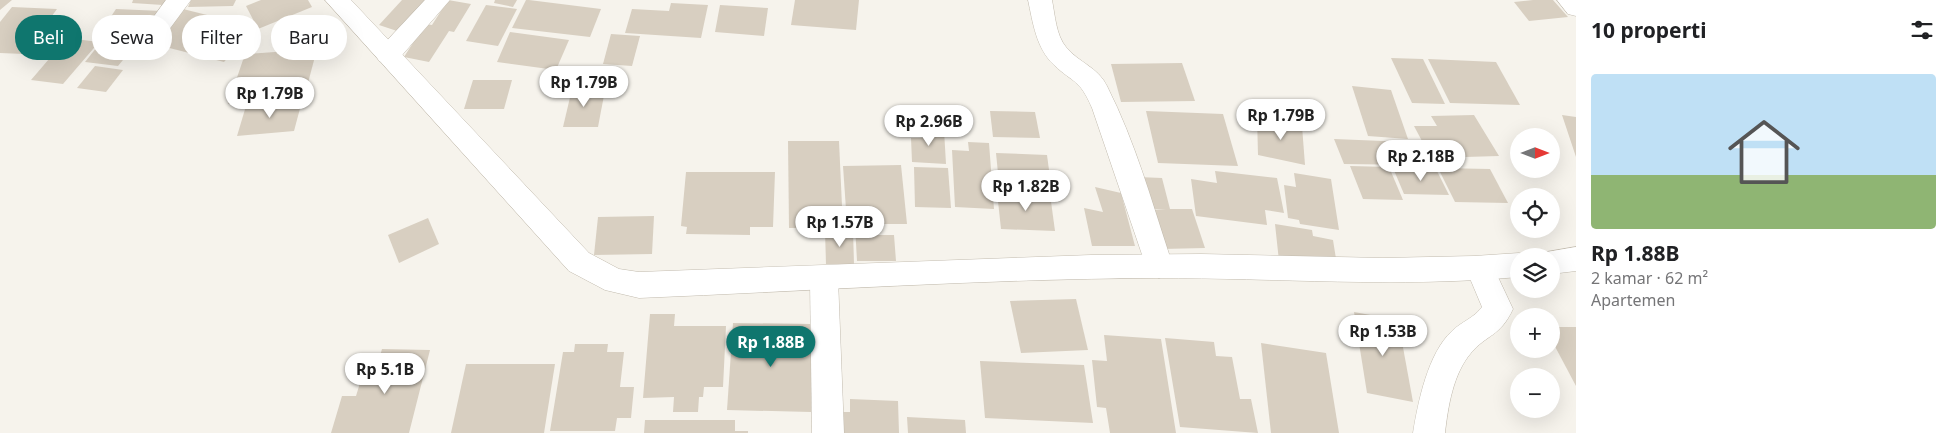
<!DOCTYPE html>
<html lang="id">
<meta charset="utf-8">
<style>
:root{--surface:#fff;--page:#f2f2f2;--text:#202124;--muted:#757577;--line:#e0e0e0;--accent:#0f766e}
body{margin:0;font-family:"Noto Sans",sans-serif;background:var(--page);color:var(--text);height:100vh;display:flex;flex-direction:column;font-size:19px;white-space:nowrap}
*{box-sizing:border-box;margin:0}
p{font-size:16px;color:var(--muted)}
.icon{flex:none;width:28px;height:28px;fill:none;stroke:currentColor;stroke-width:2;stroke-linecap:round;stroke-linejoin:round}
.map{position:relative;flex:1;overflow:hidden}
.drawer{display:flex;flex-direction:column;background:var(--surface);width:375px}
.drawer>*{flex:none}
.banner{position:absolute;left:15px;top:15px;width:475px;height:45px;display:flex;gap:10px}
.needle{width:32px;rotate:90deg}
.controls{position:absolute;left:1510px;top:128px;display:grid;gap:10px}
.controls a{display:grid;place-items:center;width:50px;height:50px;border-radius:50%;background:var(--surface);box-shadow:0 5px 20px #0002;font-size:25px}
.price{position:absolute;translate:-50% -42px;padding:0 11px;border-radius:18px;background:#fff;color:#222;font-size:16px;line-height:32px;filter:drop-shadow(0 1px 2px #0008)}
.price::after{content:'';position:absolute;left:50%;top:30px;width:15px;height:11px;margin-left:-8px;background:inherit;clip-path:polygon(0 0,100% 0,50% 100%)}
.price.on{background:var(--accent);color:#fff}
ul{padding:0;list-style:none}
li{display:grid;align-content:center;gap:10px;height:265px;padding:0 15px}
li+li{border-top:1px solid var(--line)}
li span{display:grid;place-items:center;height:155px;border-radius:5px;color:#555}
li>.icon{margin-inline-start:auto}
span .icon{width:90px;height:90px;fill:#fffc;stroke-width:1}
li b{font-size:21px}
h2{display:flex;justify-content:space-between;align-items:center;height:60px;padding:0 15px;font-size:21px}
.chip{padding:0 18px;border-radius:22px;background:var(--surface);box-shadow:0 5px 20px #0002;font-size:18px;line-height:45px}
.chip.on{background:var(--accent);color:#fff}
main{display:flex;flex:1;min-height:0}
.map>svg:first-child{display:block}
</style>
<main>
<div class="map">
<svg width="1576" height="433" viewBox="0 0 1576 433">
<rect width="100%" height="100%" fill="#f6f3ec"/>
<!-- building -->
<g fill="#d8cfc1">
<polygon points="0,0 12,0 0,10"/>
<polygon points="133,0 166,0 163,5 132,3"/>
<polygon points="191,0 236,0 233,6 188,7"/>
<polygon points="261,0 308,0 312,7 258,29 246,6"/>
<polygon points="402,0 425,0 397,31 379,25"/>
<polygon points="448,0 471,4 454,32 449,31 429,62 404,57 425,24 432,25"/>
<polygon points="495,0 517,0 513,7 494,3"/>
<polygon points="526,0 529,0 601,9 590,37 512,28"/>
<polygon points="795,0 859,0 856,30 791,25"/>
<polygon points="1533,0 1553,0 1568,17 1529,21 1514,2"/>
<polygon points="671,3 708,5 701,38 625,33 632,9 669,11"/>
<polygon points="486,5 517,9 498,46 466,41"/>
<polygon points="720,5 768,8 764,36 715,32"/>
<polygon points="12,7 57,9 24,54 0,53 0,22"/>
<polygon points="116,9 162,11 149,32 102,30"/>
<polygon points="183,9 255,27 224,62 150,43"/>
<polygon points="109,32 142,37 118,66 85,62"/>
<polygon points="510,32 569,40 556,70 497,62"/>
<polygon points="611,34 640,36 632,66 603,64"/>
<polygon points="67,38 99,42 63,84 31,80"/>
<polygon points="317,49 304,98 228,104 245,54"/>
<polygon points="1391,58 1423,59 1445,104 1412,103"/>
<polygon points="1428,59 1496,62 1520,105 1450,103"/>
<polygon points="1182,63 1195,101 1121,102 1111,64"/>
<polygon points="95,66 123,70 106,92 77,88"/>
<polygon points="473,80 512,80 504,109 464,109"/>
<polygon points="1352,86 1391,90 1408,139 1368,136"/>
<polygon points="572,89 605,90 598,127 563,127"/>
<polygon points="302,101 294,131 237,136 246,106"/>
<polygon points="990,111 1035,112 1040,138 993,137"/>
<polygon points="1146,111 1223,114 1238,166 1158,163"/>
<polygon points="1474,115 1499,156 1431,158 1414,126 1437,126 1431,116"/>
<polygon points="1562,115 1576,117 1576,157"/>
<polygon points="1257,117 1302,126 1305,165 1258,155"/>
<polygon points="921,129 944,130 946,164 912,162 911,138 922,138"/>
<polygon points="1334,139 1408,142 1419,165 1344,164"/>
<polygon points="788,141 839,141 843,228 789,228"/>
<polygon points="968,142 989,143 994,209 955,207 952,150 969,151"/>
<polygon points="996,153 1047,155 1051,185 999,183"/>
<polygon points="901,165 907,224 847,224 843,166"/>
<polygon points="1350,166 1389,167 1403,200 1363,199"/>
<polygon points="914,167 948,168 951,208 915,207"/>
<polygon points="1393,168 1436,169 1449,195 1404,194"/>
<polygon points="1438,168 1490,169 1508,203 1455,202"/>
<polygon points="1215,171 1277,178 1284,213 1265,210 1267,225 1196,216 1191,179 1217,183"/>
<polygon points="686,172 775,172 773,227 750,227 750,235 686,234 687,227 681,226"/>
<polygon points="1294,173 1331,179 1339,230 1300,224 1299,220 1288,218 1284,185 1296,187"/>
<polygon points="1138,177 1162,178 1170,209 1192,209 1205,248 1162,249 1150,210 1166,209 1145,209"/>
<polygon points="1095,187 1121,193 1135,246 1092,246 1084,208 1103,212"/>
<polygon points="997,192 1050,194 1055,231 1001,229"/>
<polygon points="654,216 652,254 594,255 598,217"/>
<polygon points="428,218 439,244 399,263 388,235"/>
<polygon points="1275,224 1312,230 1313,236 1333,240 1337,265 1279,261"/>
<polygon points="855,225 874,225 874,235 894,235 896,261 857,261"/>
<polygon points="825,231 853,231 854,264 826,264"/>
<polygon points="1076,299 1088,350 1021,353 1010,301"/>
<polygon points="1354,312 1398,320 1413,402 1367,393"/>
<polygon points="650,314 675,314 674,326 726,326 723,387 704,387 703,397 699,397 698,412 673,412 674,397 643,398"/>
<polygon points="733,323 811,324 811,412 727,410"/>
<polygon points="1551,327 1576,327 1576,386 1551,339"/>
<polygon points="1104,335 1161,339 1176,433 1110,433 1106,408 1097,407 1092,360 1107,361"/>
<polygon points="1165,338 1214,342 1216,356 1232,357 1240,399 1251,399 1258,433 1180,427"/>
<polygon points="1261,343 1326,353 1339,433 1271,433"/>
<polygon points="575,344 608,344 607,352 624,352 620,387 634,387 631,418 617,418 615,431 550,431 563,352 574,352"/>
<polygon points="382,349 430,350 409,433 331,433 342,396 356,396 364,370 376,370"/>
<polygon points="980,361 1084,365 1093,423 985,418"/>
<polygon points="466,364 555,364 544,433 451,433"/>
<polygon points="850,399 898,401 899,433 835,433 835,412 850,412"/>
<polygon points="907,417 965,420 966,433 908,433"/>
<polygon points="645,420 735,420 735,431 748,431 748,433 644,433"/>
</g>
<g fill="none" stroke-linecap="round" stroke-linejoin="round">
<defs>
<g id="minor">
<polygon points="166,0 191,0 151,54 143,57 135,54 131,48 135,42"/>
<polygon points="425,0 450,0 397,61 388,64 379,61 376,55 379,49"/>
<path d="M1028,0H1052C1055,15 1056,35 1066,47C1079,63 1098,67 1107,86C1136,143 1153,206 1173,266L1169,275L1159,278L1149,275L1092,108C1079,78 1074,84 1054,65C1036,48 1033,23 1028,0Z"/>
<polygon points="1557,0 1576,0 1576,16 1568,14"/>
<path d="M1480,257L1490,260L1513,309C1500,337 1487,334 1471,353C1453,374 1448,407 1445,433H1413C1418,402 1428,353 1452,331C1461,322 1474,318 1482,307L1466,269L1470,260Z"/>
<polygon points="824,266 834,270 838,279 844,433 812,433 810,279 814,270"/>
</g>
<g id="tertiary">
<path d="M325,0H351L589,253L619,269L639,272L1091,255L1201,254L1383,258L1474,256L1519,253L1529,256H1519V277C1398,288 1277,278 1156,278C984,279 811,291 639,298L605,290L569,271Z"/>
<polygon points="1576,247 1576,271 1551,274 1551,256 1540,256 1541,253"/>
</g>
</defs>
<!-- minor casing -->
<use href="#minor" stroke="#c2bbae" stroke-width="1"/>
<!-- tertiary casing -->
<use href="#tertiary" stroke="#c2bbae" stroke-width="1"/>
<!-- minor -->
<use href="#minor" fill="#fff" fill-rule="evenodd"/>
<!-- tertiary -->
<use href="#tertiary" fill="#fff" fill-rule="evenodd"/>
</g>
</svg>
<div class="controls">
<a><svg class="needle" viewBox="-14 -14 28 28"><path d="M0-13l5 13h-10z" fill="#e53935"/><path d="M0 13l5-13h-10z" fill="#757577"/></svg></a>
<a><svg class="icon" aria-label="locate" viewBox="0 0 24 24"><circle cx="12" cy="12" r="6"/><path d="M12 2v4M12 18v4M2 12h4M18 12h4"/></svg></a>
<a><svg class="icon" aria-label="layers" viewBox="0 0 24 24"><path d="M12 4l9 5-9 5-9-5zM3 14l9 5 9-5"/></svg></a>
<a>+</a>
<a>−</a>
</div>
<b class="price" style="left:584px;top:108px">Rp 1.79B</b>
<b class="price" style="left:270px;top:119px">Rp 1.79B</b>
<b class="price" style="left:1281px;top:141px">Rp 1.79B</b>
<b class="price" style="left:929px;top:147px">Rp 2.96B</b>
<b class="price" style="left:1421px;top:182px">Rp 2.18B</b>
<b class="price" style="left:1026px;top:212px">Rp 1.82B</b>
<b class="price" style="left:840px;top:248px">Rp 1.57B</b>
<b class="price" style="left:1383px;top:357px">Rp 1.53B</b>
<b class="price on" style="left:771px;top:368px">Rp 1.88B</b>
<b class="price" style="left:385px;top:395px">Rp 5.1B</b>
<div class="banner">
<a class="chip on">Beli</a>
<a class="chip">Sewa</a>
<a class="chip">Filter</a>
<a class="chip">Baru</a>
</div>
</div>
<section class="drawer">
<h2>10 properti<svg class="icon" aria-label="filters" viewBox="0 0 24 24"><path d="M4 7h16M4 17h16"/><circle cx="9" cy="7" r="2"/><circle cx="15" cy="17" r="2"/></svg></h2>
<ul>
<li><span style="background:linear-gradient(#bfe0f5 65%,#8fb573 0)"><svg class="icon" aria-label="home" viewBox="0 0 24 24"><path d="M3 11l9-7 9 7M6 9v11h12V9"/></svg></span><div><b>Rp 1.88B</b><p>2 kamar · 62 m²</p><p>Apartemen</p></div></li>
</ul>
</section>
</main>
